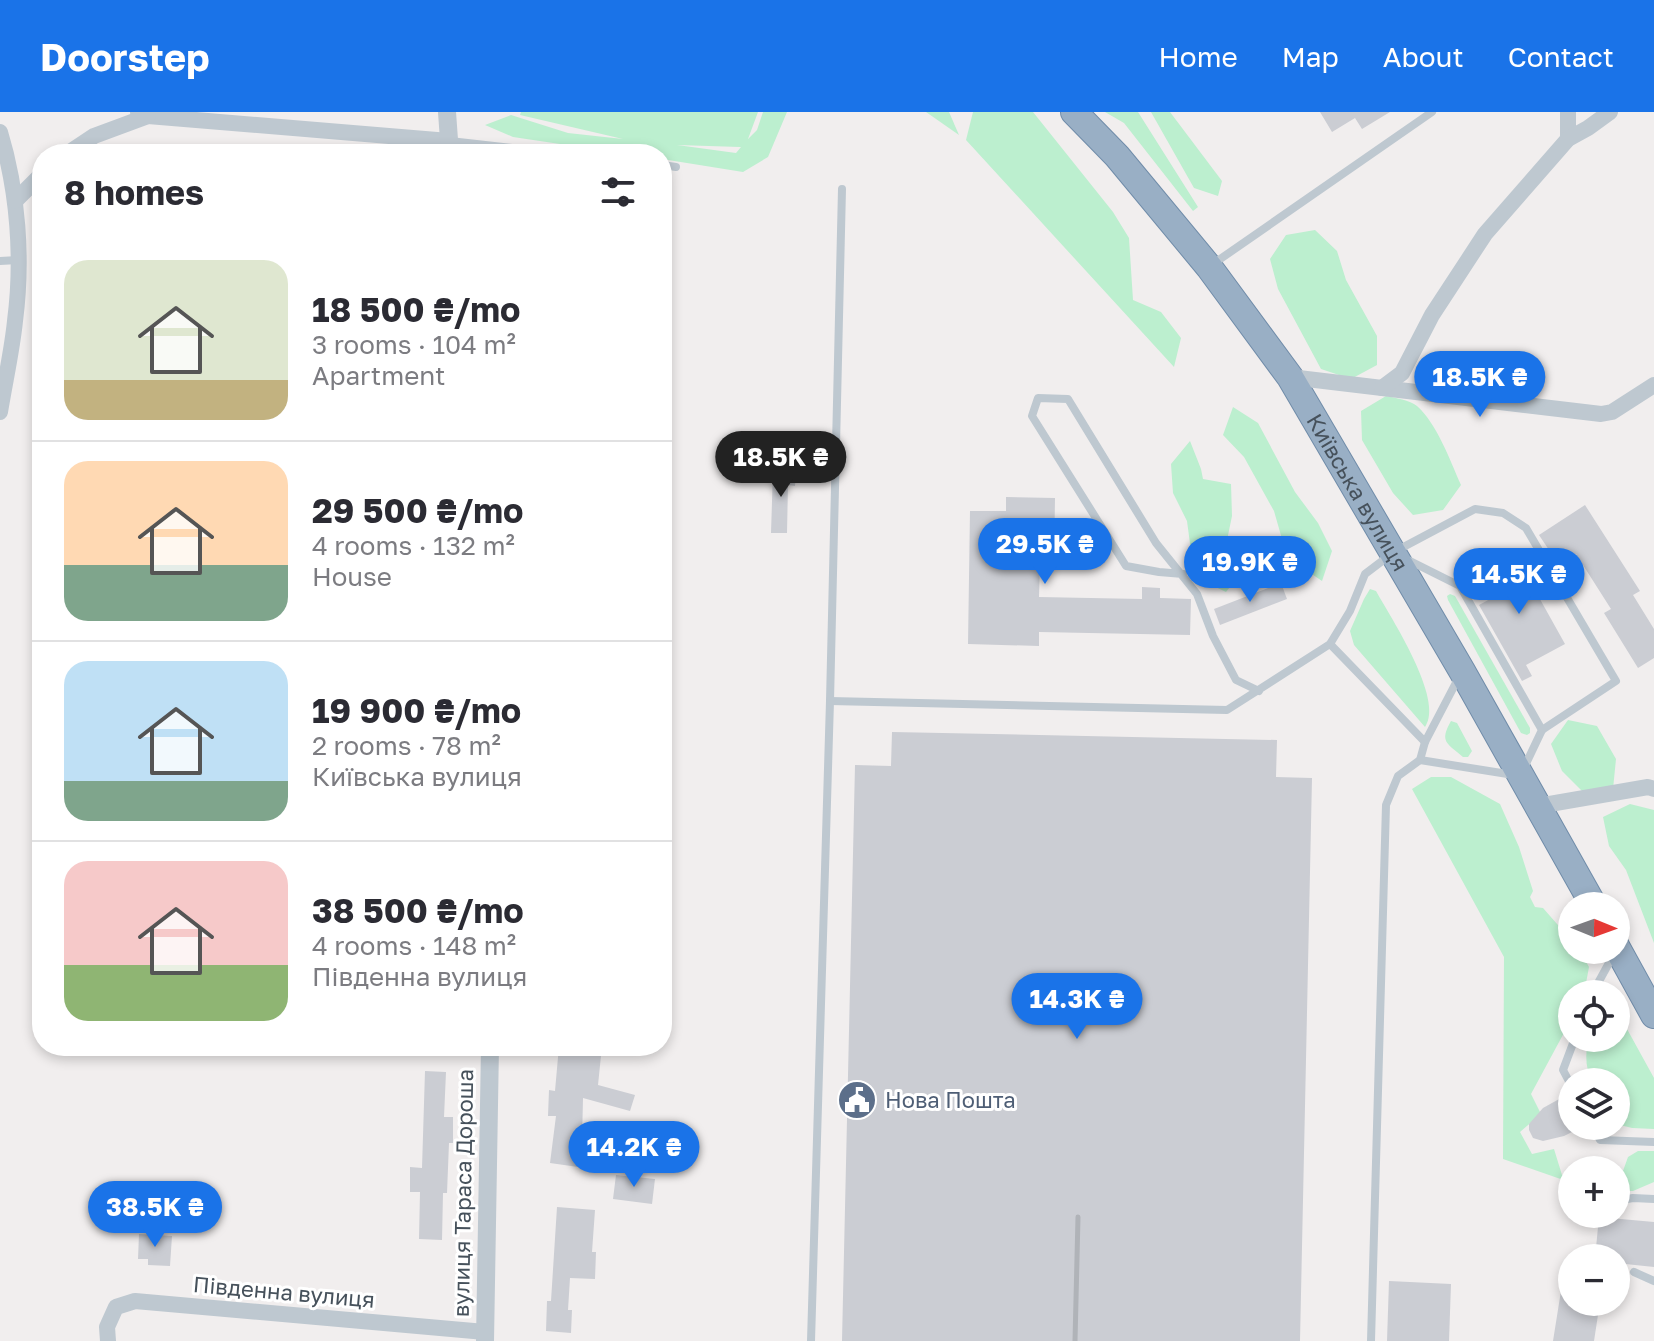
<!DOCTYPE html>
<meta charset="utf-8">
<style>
:root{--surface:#fff;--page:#f2f2f3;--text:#2b2b33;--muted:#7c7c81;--line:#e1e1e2;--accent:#1a73e8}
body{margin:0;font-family:"Golos Text",sans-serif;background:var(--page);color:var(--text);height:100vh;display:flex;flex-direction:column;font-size:30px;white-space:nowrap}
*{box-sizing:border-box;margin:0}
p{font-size:26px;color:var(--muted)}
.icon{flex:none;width:44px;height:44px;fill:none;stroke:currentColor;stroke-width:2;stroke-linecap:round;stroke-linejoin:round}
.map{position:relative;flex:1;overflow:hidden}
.details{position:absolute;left:32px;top:32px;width:640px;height:912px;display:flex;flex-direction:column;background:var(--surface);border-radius:32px;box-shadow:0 4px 12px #0003}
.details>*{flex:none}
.needle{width:52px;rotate:91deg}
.tools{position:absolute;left:1558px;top:780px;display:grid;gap:16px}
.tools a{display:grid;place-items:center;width:72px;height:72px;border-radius:50%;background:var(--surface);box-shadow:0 4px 12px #0003;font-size:40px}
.price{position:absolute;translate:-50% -68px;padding:0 18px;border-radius:28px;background:var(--accent);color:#fff;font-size:26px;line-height:52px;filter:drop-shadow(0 2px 4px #0008)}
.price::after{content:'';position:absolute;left:50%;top:48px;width:24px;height:18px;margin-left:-12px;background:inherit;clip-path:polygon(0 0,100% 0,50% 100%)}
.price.selected{background:#222;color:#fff}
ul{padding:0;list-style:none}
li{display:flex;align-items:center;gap:24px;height:200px;padding:0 32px}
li+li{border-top:2px solid var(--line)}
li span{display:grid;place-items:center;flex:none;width:224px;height:160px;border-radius:24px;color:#555}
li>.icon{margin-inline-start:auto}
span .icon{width:96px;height:96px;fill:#fffc;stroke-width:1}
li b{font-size:34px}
h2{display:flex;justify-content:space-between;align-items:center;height:96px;padding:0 32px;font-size:34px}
header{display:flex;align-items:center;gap:48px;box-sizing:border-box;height:112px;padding:0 40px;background:var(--accent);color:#fff}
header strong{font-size:38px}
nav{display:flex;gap:44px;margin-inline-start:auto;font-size:28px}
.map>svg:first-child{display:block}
</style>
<header>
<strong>Doorstep</strong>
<nav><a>Home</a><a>Map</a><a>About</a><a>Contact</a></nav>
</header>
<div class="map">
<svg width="1654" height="1229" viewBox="0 0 1654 1229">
<rect width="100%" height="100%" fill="#f1eeee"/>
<!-- green -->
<g fill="#bcefcf" fill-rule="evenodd">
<path d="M521,0H758L748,27L757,18L763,0H787L768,45L743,60L662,47V42H627L513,25L485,13L511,3L568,21L623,27L520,3ZM677,33L740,35H741L736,41Z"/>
<polygon points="926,0 949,0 959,23"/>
<polygon points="973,0 1033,0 1113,100 1129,126 1133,188 1161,200 1181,226 1174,255 966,28"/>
<polygon points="1105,0 1138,0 1198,95 1193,99 1124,11"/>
<polygon points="1151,0 1170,0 1222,69 1218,84 1194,76"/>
<polygon points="1315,118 1337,139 1346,168 1377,224 1377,253 1351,267 1321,257 1278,177 1270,147 1286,123"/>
<path d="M1386,284C1395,286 1410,288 1417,294C1437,312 1450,348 1461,373L1443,398L1413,403L1393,381L1362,328L1361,299Z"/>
<polygon points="1233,295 1258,311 1295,380 1318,411 1332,439 1322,469 1297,452 1282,427 1274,399 1244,345 1223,323"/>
<polygon points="1190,329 1201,357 1203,367 1231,372 1232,404 1226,433 1244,457 1226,480 1199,467 1191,439 1187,409 1173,381 1171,352"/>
<path d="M1370,477L1376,479C1391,506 1445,588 1425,615L1354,533L1350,519L1364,487Z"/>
<polygon points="1450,482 1455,484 1530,616 1530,621 1527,623 1521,621 1448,488 1447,484"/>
<polygon points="1568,608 1597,614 1616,647 1613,677 1583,680 1562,659 1551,632"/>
<path d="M1451,609L1457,611L1472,639L1468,645H1463C1447,631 1439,630 1451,609Z"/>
<polygon points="1431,665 1451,665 1500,692 1519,735 1533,779 1530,785 1535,795 1543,796 1572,829 1572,838 1580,839 1589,855 1584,882 1572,882 1572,906 1531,982 1541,1002 1520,1020 1532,1042 1554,1037 1562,1063 1572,1065 1572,1071 1503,1047 1504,845 1412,677"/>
<polygon points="1630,692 1654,698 1654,831 1626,758 1609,734 1603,705"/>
<path d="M1616,897L1654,966V1017L1632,1016L1616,1012V970H1592C1585,955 1585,941 1589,926H1616Z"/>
<polygon points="1638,1039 1654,1039 1654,1070 1633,1079 1616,1079 1616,1070 1619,1070 1628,1045"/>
</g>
<!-- building -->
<g fill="#cbcdd3">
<polygon points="1320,0 1390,0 1362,17 1355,6 1332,20"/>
<polygon points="773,358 796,358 795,374 788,373 787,421 771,421"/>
<polygon points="1006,385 1055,386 1054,450 1040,450 1039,485 1142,487 1142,475 1160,476 1160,486 1191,487 1190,523 1039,520 1039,534 968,532 970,399 1006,399"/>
<polygon points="1585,393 1640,479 1633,483 1654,517 1654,546 1638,556 1604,501 1611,497 1576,442 1559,453 1539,423"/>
<polygon points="1503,437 1515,459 1522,455 1565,532 1526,553 1532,564 1522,569 1479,493 1503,480 1484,447"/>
<polygon points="1281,471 1287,487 1220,513 1214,497"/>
<polygon points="892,620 1277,628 1276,665 1312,666 1300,1229 842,1229 855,653 891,654"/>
<polygon points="559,934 602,934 598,973 635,983 630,999 583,986 582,1029 588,1030 585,1056 550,1051 556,1004 548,1004 549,978 555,979"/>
<polygon points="425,959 446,960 444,1005 453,1005 453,1031 449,1031 447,1081 443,1081 442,1128 419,1127 420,1080 410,1080 410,1055 422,1056"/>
<polygon points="1570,981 1572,982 1572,1020 1564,1024 1543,1029 1533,1026 1529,1018 1529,1012 1543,996"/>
<polygon points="616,1063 655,1067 652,1092 613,1087"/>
<polygon points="557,1095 595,1098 592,1140 596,1140 595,1167 570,1166 568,1198 572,1198 571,1221 546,1219 547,1189 551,1189"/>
<polygon points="1599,1105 1654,1110 1654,1155 1616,1151 1616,1146 1595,1146"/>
<polygon points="139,1122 172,1124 170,1154 148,1153 148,1147 138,1147"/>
<polygon points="1564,1160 1572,1160 1572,1190 1600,1190 1594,1229 1553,1229"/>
<polygon points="1389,1169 1451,1172 1449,1229 1387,1229"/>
</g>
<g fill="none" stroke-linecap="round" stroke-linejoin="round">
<defs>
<g id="trunk">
<path id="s1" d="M1074,0L1117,44L1209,155L1290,265L1462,559L1594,794"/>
<polyline points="1616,834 1654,903"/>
</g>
</defs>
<!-- trunk casing -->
<use href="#trunk" stroke="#708ca9" stroke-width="28"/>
<!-- service -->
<g stroke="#bec8d0" stroke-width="8">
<polyline points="450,29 564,42"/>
<polyline points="662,53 676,55"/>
<polyline points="0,149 18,148"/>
<polyline points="1213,152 1432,0"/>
<polyline points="1406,447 1460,474 1542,618 1523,658"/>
<polyline points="1183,462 1159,460 1126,454 1032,304 1038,286 1068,287 1156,431 1197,482 1213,524 1236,568 1259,579"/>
<polyline points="1330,532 1425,630"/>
<polyline points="830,589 1227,598 1330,532 1350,499 1365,462 1394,440 1475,397 1503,401 1526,416 1616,569 1542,618"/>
<polyline points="1420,648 1514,663"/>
<polyline points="1592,882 1615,840"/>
<polyline points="1572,975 1563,958 1575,926"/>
<polyline points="1593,1014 1600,1028 1654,1030"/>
<polyline points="1616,1089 1633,1086 1654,1087"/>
<polyline points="1634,1160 1654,1169"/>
<polyline points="811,1229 830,589 842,77"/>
<polyline points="1371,1229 1386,693 1398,664 1420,648 1425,630 1460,563"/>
</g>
<!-- minor -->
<g stroke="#bec8d0" stroke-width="16">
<polyline points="138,0 148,4 449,29"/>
<polyline points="1568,0 1568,27"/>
<path d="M0,20C18,79 23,147 15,209C12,239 5,269 0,300"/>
<polyline points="67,42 94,24 148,4"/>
<polyline points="15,89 42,62"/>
<polyline points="1290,265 1601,302 1612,300 1654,273"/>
<polyline points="1382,276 1402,261 1432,203 1485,122 1568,27 1588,16 1610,0"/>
<polyline points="1538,694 1648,675 1654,677"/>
<polyline points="108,1229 107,1215 116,1195 135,1189 485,1220"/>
</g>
<!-- tertiary -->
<g stroke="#bec8d0" stroke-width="18">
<polyline points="447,0 450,42"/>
<polyline points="485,1229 490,934"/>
</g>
<!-- trunk -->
<use href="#trunk" stroke="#99afc5" stroke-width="26"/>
<!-- rail -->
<polyline stroke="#b0b3b8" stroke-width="5" points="1075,1229 1078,1105"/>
</g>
<!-- icons -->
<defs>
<symbol id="civic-disc" viewBox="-11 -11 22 22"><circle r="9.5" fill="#5c6f8a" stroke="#fff"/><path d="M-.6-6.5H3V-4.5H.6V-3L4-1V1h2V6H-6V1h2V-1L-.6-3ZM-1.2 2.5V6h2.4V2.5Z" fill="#fff"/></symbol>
</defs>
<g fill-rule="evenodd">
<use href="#civic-disc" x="835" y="966" width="44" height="44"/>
</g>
<g text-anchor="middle" stroke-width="6" stroke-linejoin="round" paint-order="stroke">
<!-- street labels -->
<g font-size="22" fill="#46515b" stroke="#fff">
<text dy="8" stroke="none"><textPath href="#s1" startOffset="476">Київська вулиця</textPath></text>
<text transform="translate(463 1081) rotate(-89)" y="8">вулиця Тараса Дороша</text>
<text transform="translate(284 1180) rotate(5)" y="8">Південна вулиця</text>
</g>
<!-- service labels -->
<g font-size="22" fill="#4e5e75" stroke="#fff" text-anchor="start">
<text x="885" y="996">Нова Пошта</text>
</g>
</g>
</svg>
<div class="tools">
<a><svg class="needle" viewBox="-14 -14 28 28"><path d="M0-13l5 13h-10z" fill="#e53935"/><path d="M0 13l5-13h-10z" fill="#7c7c81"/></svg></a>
<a><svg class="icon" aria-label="locate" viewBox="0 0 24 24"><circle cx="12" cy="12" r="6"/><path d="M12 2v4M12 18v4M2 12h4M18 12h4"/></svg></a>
<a><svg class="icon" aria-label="layers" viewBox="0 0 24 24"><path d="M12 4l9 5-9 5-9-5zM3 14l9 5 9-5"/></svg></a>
<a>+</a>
<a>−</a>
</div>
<b class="price" style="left:1480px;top:307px">18.5K ₴</b>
<b class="price selected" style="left:781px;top:387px">18.5K ₴</b>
<b class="price" style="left:1045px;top:474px">29.5K ₴</b>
<b class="price" style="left:1250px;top:492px">19.9K ₴</b>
<b class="price" style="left:1519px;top:504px">14.5K ₴</b>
<b class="price" style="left:1077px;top:929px">14.3K ₴</b>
<b class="price" style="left:634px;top:1077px">14.2K ₴</b>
<b class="price" style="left:155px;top:1137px">38.5K ₴</b>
<section class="details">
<h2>8 homes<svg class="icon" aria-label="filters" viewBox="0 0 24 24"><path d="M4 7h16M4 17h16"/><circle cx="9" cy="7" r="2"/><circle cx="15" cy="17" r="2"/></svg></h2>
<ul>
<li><span style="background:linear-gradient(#dfe7d0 75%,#c2b280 0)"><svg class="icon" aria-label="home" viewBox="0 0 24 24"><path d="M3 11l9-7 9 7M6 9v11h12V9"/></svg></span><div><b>18 500 ₴/mo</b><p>3 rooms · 104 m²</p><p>Apartment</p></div></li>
<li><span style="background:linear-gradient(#ffd9b3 65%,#7fa58c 0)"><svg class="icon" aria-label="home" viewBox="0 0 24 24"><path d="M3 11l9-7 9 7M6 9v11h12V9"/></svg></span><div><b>29 500 ₴/mo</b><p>4 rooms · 132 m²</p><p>House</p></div></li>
<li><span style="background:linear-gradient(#bfe0f5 75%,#7fa58c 0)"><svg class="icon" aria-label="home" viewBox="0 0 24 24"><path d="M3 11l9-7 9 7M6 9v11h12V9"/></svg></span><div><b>19 900 ₴/mo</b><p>2 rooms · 78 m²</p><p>Київська вулиця</p></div></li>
<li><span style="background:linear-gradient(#f6c9c9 65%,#8fb573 0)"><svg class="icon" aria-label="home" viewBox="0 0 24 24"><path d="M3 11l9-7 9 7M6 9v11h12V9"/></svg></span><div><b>38 500 ₴/mo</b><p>4 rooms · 148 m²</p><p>Південна вулиця</p></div></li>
</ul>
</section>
</div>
